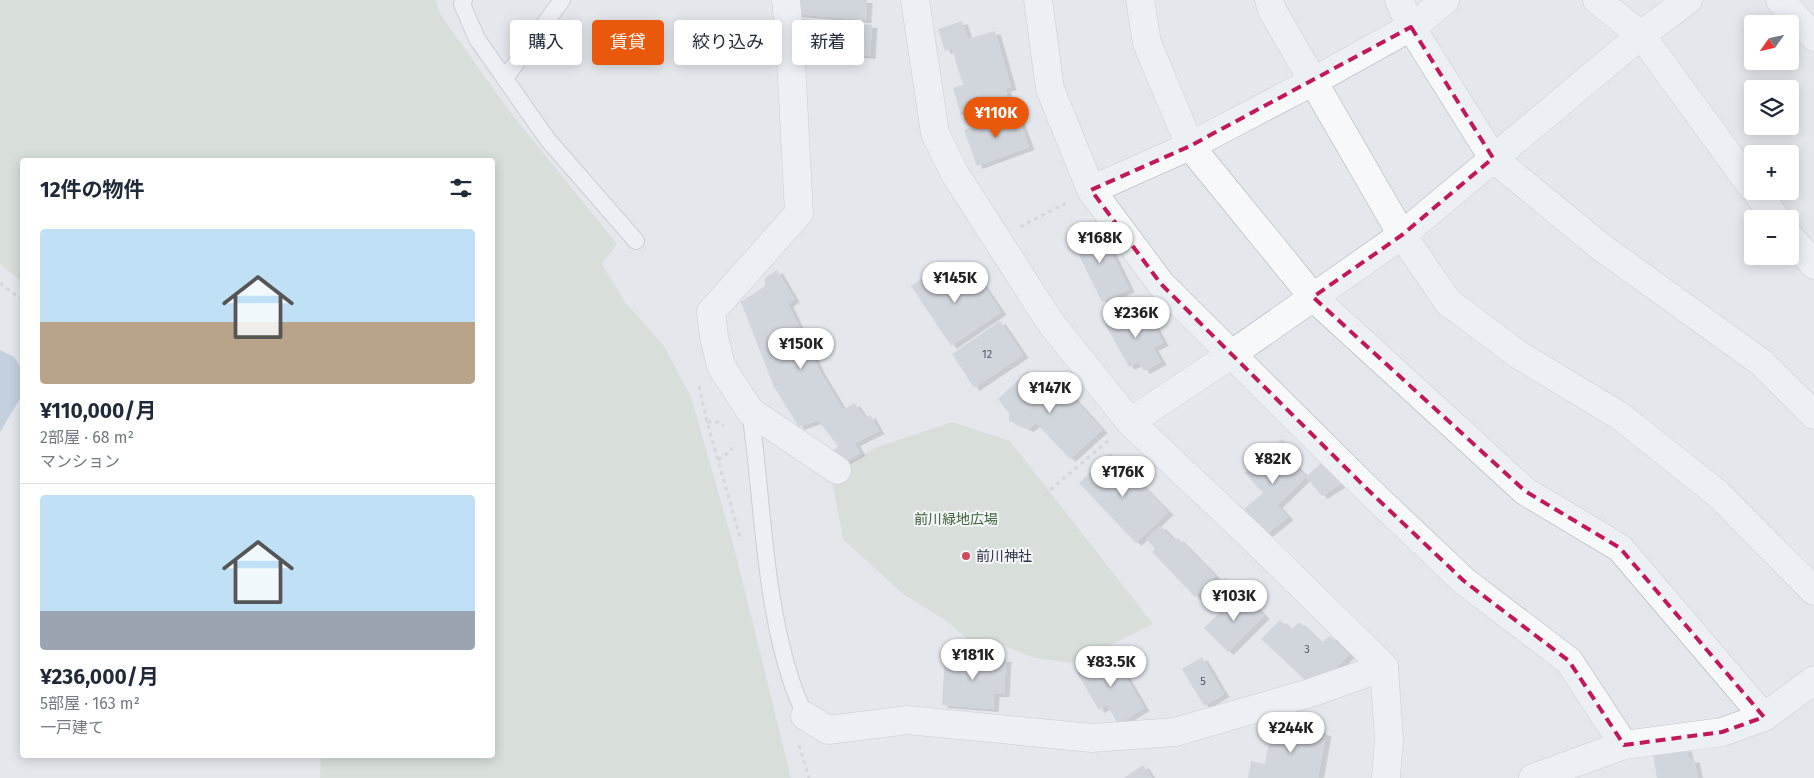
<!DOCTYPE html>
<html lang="ja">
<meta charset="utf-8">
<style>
:root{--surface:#fff;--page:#f2f2f3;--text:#1f2937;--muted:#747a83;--line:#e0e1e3;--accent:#ea580c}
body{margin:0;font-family:"Fira Sans","Noto Sans JP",sans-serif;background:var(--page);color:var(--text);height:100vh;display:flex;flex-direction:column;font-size:19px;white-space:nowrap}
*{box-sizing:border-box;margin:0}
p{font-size:16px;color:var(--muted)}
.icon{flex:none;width:28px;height:28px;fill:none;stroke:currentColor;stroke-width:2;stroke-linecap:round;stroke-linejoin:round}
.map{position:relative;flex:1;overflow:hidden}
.side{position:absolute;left:20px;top:158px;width:475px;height:600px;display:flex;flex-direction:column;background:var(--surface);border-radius:5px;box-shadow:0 2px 12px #0003}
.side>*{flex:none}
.top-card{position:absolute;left:510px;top:20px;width:475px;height:45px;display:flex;gap:10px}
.needle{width:32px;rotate:236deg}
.controls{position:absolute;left:1744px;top:15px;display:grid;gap:10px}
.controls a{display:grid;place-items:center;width:55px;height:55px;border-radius:5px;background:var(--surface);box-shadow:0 2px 12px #0003;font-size:25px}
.price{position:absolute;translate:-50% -42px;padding:0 11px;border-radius:18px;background:#fff;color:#222;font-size:16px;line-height:32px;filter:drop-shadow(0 1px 2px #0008)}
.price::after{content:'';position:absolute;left:50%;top:30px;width:15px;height:11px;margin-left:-8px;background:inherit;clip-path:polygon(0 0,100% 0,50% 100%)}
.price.current{background:var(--accent);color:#fff}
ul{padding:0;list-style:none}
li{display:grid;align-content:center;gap:10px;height:265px;padding:0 20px}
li+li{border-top:1px solid var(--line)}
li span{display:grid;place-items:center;height:155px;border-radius:5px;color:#555}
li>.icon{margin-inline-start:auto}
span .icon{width:90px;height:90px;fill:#fffc;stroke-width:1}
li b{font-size:21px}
h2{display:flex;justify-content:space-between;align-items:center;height:60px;padding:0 20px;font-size:21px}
.pill{padding:0 18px;border-radius:5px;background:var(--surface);box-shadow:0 2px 12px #0003;font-size:18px;line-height:45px}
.pill.current{background:var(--accent);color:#fff}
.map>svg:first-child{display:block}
</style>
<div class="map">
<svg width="1814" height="778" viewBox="0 0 1814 778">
<defs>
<filter id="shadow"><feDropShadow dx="5.5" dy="3" stdDeviation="0" flood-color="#0004"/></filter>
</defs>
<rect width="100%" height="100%" fill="#e4e7ec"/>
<!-- green -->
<g fill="#c9d6c5">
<polygon points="0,0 436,0 440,14 507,108 617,244 602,264 625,302 664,346 691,397 735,551 791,778 320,778 321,755 492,755 492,160 22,160 22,282 0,264"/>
<polygon points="952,422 1010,441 1153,624 1074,663 1034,658 998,643 967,639 945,620 903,594 843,539 832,481 837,470 877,447"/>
</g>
<!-- water -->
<polygon fill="#9fb4cc" points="0,350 14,357 22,369 22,395 0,432"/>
<!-- building -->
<g fill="#bbc0ca" filter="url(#shadow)">
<polygon points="796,0 867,0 866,20 795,14"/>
<polygon points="802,19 872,25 870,56 799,49"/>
<polygon points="962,21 968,39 995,31 1011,87 1005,89 1009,102 961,115 953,88 963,85 952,49 945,51 938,29"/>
<polygon points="1016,112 1029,147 977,166 964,130"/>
<polygon points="1098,225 1129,289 1102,302 1071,239"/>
<polygon points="944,264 964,292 980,281 1001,312 951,346 911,286"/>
<polygon points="777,270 794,299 788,304 819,370 843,410 854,403 865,418 870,415 879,431 855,443 860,453 840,464 830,455 838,446 818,420 799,427 774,387 741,302 765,286 765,278"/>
<polygon points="1137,306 1147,324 1152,322 1163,343 1153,348 1161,362 1144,371 1139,362 1129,367 1105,324"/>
<polygon points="1000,321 1023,355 974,388 952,354"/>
<polygon points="1028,371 1050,397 1064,388 1102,430 1070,459 1036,423 1028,429 1009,421 1009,413 998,399"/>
<polygon points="1282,439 1297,453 1290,460 1306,477 1277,505 1288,517 1267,534 1244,509 1263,493 1245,473"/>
<polygon points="1110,453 1168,512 1136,543 1079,483"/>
<polygon points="1329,456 1350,478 1322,496 1306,477"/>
<polygon points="1160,526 1175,541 1178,538 1215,576 1211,580 1216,586 1225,578 1235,588 1214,607 1200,592 1195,597 1152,552 1155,549 1146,539"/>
<polygon points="1241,592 1264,616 1228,652 1204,628"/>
<polygon points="1280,620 1291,630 1299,622 1321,643 1330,636 1349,655 1331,673 1306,681 1261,639"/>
<polygon points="1112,653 1144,708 1118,724 1107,705 1099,710 1077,673"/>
<polygon points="945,655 1006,659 1004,694 994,694 993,709 942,705"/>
<polygon points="1202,657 1224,694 1204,706 1182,669"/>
<polygon points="1273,722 1326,733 1318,778 1248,778 1251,761 1265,764"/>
<polygon points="1686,748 1689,760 1694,759 1698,778 1657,778 1653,754"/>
<polygon points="1143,765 1152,778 1124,778"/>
</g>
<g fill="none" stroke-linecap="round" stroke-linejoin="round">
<defs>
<g id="service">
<polyline points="464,0 462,4 477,39 548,140 636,241"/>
<polyline points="505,78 562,0"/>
<path d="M750,411C763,499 763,592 790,677C794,691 800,703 805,716"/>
</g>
<g id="minor">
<polyline points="786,0 790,42 799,213 711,312 714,337 721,366 750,411 837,470"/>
<polyline points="915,0 935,133 955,174 1050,322 1130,422 1252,537 1384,667 1389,739 1386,778"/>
<polyline points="1038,0 1050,89 1091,190 1161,284 1366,488 1464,581 1569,661 1624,745"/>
<polyline points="1140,0 1147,43 1190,146 1313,297 1525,491 1620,548 1764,717"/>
<polyline points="1269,0 1272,10 1402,235 1448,302 1519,355 1620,416 1718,494 1814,591"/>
<polyline points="1399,0 1411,27 1493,158 1601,247 1762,363 1814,415"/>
<polyline points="1597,0 1641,35 1752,187"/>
<polyline points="1780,0 1814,37"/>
<polyline points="1091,190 1190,146 1312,82 1418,23 1445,0"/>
<polyline points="1756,191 1776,219"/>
<polyline points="1790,237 1814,265"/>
<polyline points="1130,422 1232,354 1402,235 1641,35 1688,0"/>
<polyline points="805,716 828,730 907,720 1092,738 1175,732 1310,693 1384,667"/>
<polyline points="1533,778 1624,745 1722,732 1764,717 1814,680"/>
</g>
</defs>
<!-- service casing -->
<use href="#service" stroke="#a9aeb7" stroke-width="18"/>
<!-- minor casing -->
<use href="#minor" stroke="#a9aeb7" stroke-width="29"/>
<!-- path -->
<g stroke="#c2c5cb" stroke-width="3" stroke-dasharray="4 4" stroke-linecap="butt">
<polyline points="1020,227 1066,203"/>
<polyline points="0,283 22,300"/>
<polyline points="699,386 707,422 740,537"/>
<polyline points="707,422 718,422 724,426"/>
<polyline points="718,460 728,453 732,448"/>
<polyline points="1044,495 1109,440"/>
<polyline points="799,745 809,778"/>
</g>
<!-- service -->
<use href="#service" stroke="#f7f8fa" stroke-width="16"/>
<!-- minor -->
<use href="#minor" stroke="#f7f8fa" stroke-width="28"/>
</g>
<!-- marked area -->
<path d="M0 0H1814V778H0ZM1411,27L1493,158L1402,235L1313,297L1525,491L1620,548L1764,717L1722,732L1624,745L1569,661L1464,581L1366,488L1161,284L1091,190L1190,146Z" fill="#e4e7ec" fill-opacity=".55" fill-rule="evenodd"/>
<path fill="none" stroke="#c2185b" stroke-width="4" stroke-dasharray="10 6" stroke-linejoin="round" d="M1411,27L1493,158L1402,235L1313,297L1525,491L1620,548L1764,717L1722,732L1624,745L1569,661L1464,581L1366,488L1161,284L1091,190L1190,146Z"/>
<!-- markers -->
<circle fill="#d1495b" stroke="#f4f6f9" stroke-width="2" cx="966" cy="556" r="5"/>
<g text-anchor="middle" stroke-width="4" stroke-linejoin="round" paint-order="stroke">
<!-- number labels -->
<g font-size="11" fill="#4f5766">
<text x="987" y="358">12</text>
<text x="1307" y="653">3</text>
<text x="1203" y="685">5</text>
</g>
<!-- park labels -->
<g font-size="14" fill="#3f6138" stroke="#f4f6f9">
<text x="956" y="524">前川緑地広場</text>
</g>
<!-- poi labels -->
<g font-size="14" fill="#2b3445" stroke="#f4f6f9" text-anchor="start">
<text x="976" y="561">前川神社</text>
</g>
</g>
</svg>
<div class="controls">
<a><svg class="needle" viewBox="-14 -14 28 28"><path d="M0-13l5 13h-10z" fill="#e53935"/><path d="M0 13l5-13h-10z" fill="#747a83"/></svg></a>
<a><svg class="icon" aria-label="layers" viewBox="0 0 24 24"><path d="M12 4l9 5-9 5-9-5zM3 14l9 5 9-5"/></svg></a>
<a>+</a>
<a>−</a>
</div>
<b class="price current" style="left:996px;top:139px">¥110K</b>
<b class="price" style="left:1100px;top:264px">¥168K</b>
<b class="price" style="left:955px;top:304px">¥145K</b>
<b class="price" style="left:1136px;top:339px">¥236K</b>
<b class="price" style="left:801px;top:370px">¥150K</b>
<b class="price" style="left:1050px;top:414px">¥147K</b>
<b class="price" style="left:1273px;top:485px">¥82K</b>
<b class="price" style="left:1123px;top:498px">¥176K</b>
<b class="price" style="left:1234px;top:622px">¥103K</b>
<b class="price" style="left:973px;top:681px">¥181K</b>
<b class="price" style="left:1111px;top:688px">¥83.5K</b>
<b class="price" style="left:1291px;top:754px">¥244K</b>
<div class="top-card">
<a class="pill">購入</a>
<a class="pill current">賃貸</a>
<a class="pill">絞り込み</a>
<a class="pill">新着</a>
</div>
<section class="side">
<h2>12件の物件<svg class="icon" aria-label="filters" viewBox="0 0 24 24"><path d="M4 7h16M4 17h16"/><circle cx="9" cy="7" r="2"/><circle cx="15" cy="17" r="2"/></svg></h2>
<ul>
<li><span style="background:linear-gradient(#bfe0f5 60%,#b9a48a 0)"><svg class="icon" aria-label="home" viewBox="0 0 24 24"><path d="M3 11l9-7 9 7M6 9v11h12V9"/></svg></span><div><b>¥110,000/月</b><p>2部屋 · 68 m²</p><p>マンション</p></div></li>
<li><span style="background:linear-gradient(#bfe0f5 75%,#9aa5b1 0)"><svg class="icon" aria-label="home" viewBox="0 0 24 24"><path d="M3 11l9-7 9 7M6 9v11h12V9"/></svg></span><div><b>¥236,000/月</b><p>5部屋 · 163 m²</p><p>一戸建て</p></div></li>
</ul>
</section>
</div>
